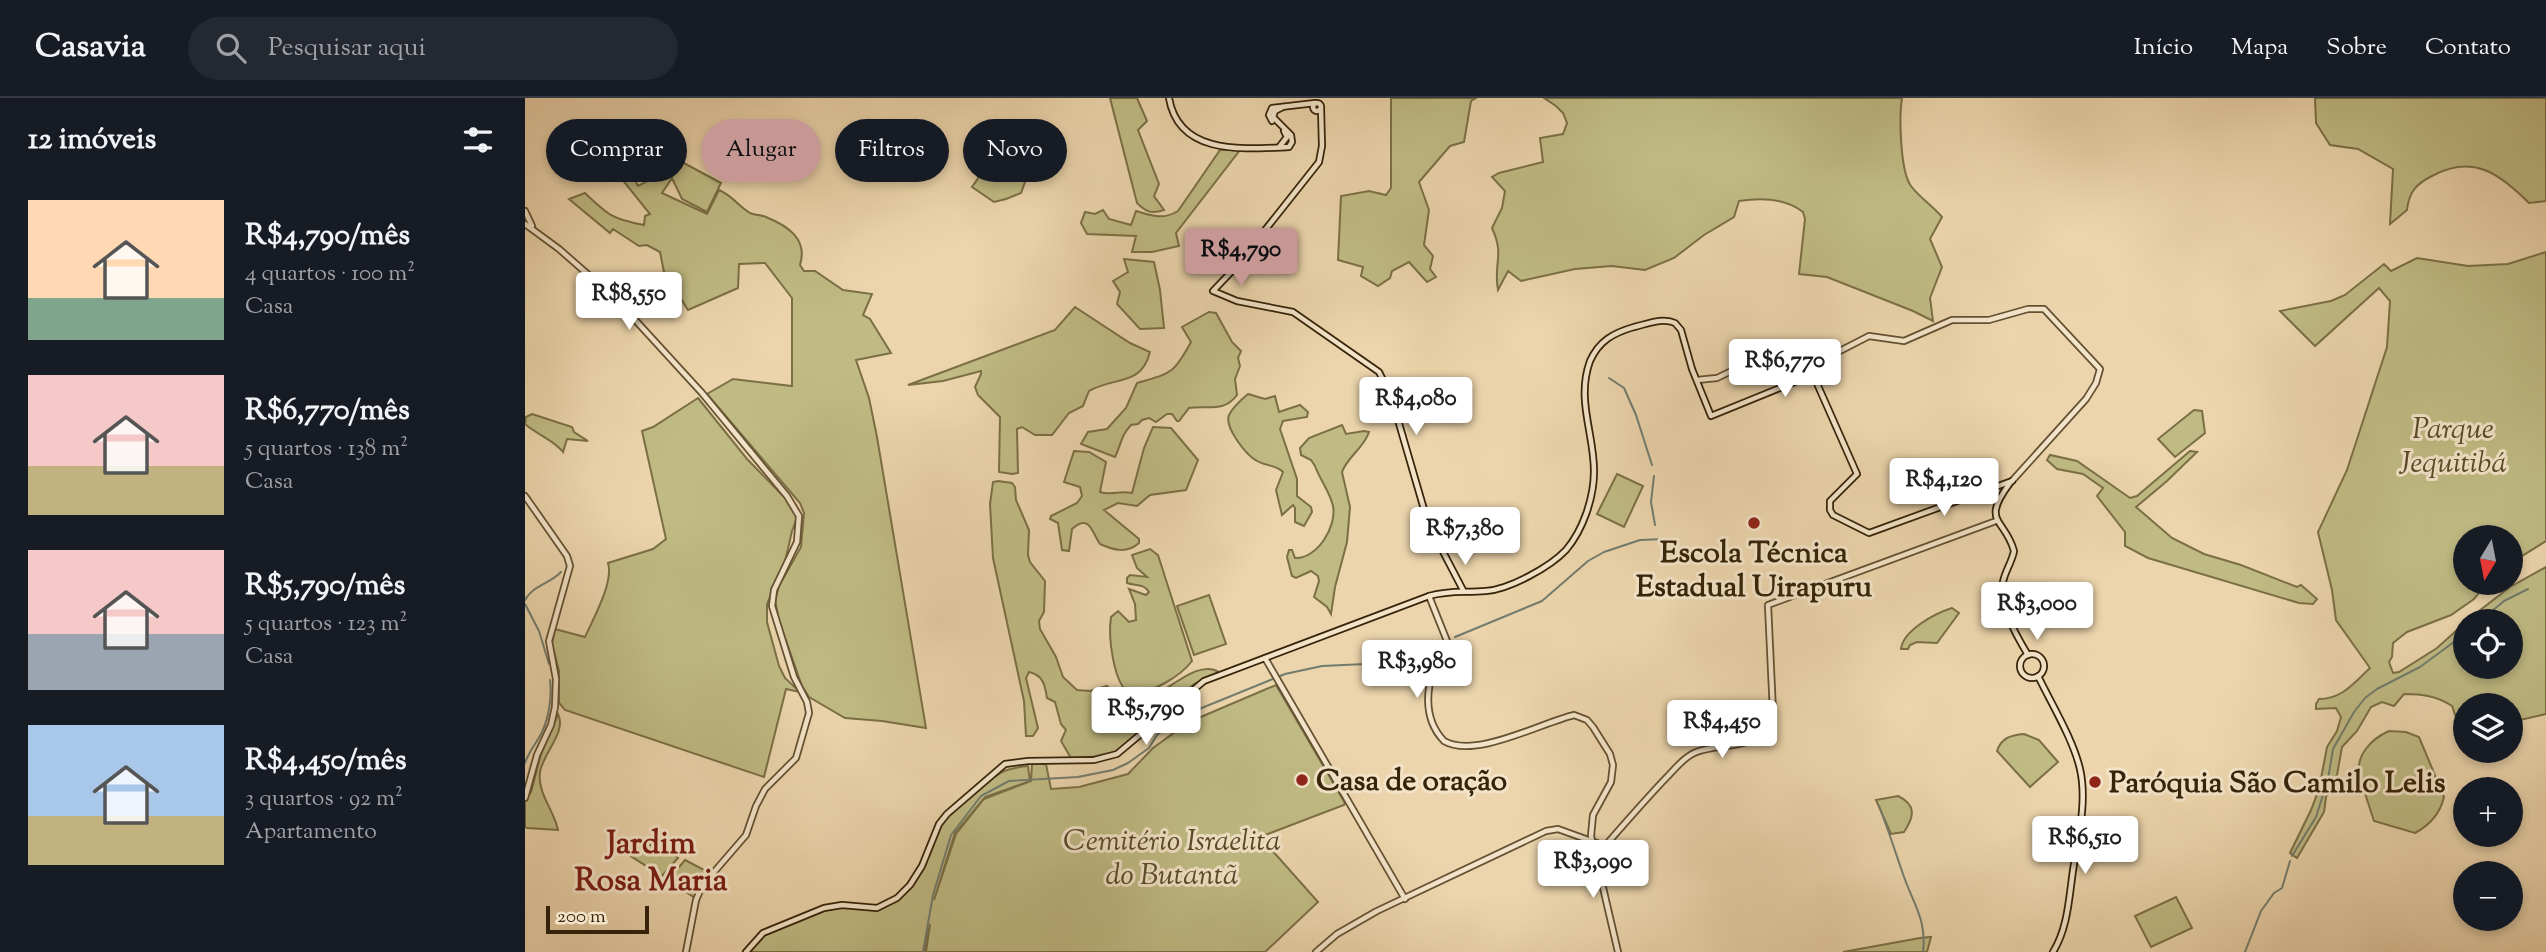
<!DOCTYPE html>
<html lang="pt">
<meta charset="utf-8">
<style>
:root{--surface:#171b24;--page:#242831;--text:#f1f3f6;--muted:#9ea1a6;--line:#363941;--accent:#c59692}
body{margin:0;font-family:"Sorts Mill Goudy",serif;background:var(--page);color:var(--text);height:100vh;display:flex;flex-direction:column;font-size:26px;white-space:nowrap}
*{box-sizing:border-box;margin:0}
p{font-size:23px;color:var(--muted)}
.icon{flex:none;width:38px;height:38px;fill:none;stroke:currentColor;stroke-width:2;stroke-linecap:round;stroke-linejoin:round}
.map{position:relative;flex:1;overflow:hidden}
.sheet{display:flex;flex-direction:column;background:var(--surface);width:525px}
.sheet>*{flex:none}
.guide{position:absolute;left:21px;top:21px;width:665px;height:63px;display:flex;gap:14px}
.needle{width:46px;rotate:190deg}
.controls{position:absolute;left:1928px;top:427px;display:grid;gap:14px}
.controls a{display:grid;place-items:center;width:70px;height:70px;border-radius:50%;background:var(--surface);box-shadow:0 4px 10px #0003;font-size:35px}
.scale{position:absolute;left:21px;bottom:18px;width:103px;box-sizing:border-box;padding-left:7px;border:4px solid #362309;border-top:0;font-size:19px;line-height:24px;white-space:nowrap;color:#362309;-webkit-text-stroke:5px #f3e4c9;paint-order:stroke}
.price{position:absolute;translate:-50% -60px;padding:0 16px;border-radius:7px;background:#fff;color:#222;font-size:23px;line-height:46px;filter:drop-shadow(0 2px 4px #0008)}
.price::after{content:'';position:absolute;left:50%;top:42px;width:21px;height:16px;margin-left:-10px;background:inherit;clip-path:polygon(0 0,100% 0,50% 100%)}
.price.on{background:var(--accent);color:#111}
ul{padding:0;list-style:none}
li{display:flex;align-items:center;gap:21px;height:175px;padding:0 28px}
li span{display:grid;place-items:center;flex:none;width:196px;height:140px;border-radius:0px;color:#555}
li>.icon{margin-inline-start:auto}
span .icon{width:84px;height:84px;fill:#fffc;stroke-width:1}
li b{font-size:30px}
h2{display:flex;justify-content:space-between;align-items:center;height:84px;padding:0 28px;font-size:30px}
.chip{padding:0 24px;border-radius:32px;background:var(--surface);box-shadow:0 4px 10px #0003;font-size:24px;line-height:63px}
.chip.on{background:var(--accent);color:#111}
header{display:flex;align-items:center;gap:42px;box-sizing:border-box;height:98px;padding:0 35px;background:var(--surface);border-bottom:2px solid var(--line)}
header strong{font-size:33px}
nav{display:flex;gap:38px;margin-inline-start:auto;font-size:24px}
.search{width:490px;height:63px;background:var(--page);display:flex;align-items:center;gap:18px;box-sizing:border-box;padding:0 24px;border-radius:38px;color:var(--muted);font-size:26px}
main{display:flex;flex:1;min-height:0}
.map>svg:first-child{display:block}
</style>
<header>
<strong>Casavia</strong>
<div class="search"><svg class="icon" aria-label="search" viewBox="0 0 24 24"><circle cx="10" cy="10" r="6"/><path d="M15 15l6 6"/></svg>Pesquisar aqui</div>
<nav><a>Início</a><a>Mapa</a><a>Sobre</a><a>Contato</a></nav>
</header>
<main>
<section class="sheet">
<h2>12 imóveis<svg class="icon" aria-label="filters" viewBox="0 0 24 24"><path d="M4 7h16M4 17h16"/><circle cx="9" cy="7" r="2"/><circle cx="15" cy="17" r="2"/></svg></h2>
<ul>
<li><span style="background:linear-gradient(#ffd9b3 70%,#7fa58c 0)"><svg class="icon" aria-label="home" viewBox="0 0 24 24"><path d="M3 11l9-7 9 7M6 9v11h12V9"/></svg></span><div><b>R$4,790/mês</b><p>4 quartos · 100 m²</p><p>Casa</p></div></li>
<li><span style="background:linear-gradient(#f6c9c9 65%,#c2b280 0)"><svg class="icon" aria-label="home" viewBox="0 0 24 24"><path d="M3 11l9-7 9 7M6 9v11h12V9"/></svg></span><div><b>R$6,770/mês</b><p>5 quartos · 138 m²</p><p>Casa</p></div></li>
<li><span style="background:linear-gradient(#f6c9c9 60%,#9aa5b1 0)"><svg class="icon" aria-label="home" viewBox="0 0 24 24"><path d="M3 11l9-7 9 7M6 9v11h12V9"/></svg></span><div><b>R$5,790/mês</b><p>5 quartos · 123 m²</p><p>Casa</p></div></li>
<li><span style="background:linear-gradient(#a9c7e8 65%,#c2b280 0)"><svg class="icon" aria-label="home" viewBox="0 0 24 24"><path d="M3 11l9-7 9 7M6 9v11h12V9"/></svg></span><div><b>R$4,450/mês</b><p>3 quartos · 92 m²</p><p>Apartamento</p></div></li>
</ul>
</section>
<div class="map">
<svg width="2021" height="854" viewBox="0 0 2021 854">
<rect width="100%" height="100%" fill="#ecd5ac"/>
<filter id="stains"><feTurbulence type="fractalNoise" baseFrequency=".00286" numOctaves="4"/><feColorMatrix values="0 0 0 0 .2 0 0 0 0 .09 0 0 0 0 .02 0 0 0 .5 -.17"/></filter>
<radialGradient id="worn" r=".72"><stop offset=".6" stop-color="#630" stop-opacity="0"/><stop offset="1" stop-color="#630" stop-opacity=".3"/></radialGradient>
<!-- green -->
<g fill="#c0bb84" stroke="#7b6f46" stroke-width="2">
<path d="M585,0H612L622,23L613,32L634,86L629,98L639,112C626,116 621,114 612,105Z"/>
<polygon points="866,0 951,0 946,3 939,44 925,48 894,84 904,112 899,147 908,158 905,171 911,179 902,184 884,164 867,173 865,180 853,188 836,178 838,169 813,162 816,98 844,93 861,97 866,90"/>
<path d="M1019,0H1377C1374,18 1375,73 1386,88C1394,99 1408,108 1417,119L1405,141L1417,169L1405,200L1408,223L1388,213L1302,179L1274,176L1280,121L1278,114C1261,100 1235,100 1214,103L1209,119L1179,137L1149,160L1120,172L1087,168L1050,171L996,183L983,173L973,192C968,165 980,158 967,130L977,110L980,93L967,79L974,75L1018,64L1015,40L1038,36L1042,25L1038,15L1031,8Z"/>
<path d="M1790,0H2021V103L2004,105C1974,75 1948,56 1907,78C1891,86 1884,94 1882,112L1865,126L1868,71L1833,51L1805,47L1791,25Z"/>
<path d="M695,52H715L651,135L654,148L627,154H607L611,138L562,136L556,125L560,114L570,116L578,112L584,121L606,127L611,113C627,118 638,122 653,113Z"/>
<polygon points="477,60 504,73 496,95 481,101 469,104 447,89 465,63 469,65"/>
<path d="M157,64L196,85L182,114L157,101L147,80L137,95L182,116L194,92C208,98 213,108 225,115C229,117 236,117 241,119C263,128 283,141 275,167L279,173H290L318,192L347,196L338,217L345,221L366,255L331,262L344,300L352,339L401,630L357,623L320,620L284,599L277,588L254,523L250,502L254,488L276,449L279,415L275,405L182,296L208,281L267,288V200L240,165L214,166L213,190L163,212L139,174L135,154L122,147L114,148L88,131L85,135L44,101L60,95C83,117 87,121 119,127L120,118L125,116L96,80L108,78L113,88L153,67L150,76Z"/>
<path d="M2021,154V443L1986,465V439H1941V485H1962L1949,501L1926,517L1882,534L1868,545L1867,559L1864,564L1868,575L1874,574L1912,550L1941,524V569H1986V523H1941L1985,489L2021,469V616L1986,624V607H1941V633L1935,631L1927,608C1912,598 1897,596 1879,596L1869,608L1857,604L1846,609L1832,633L1817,649L1812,677L1801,699L1799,714L1772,760L1765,755L1786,712L1794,691L1802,649L1812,633L1816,619L1811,610L1791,611V606L1794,601C1817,601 1829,585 1845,570L1811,522L1807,492L1793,434L1822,372L1862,249L1865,203L1854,190L1790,248L1755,213L1806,203L1820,197L1859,166L1866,173L1892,160L1943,168L1983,166Z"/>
<polygon points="599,161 629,164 635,192 639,230 615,231 592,206 595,194 588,183 603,174"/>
<path d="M550,209L605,245L625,254C616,289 590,278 564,293L558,308L544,315L527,337H510L497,329L492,331L493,375L487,376L474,374L475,319L453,297L450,289L456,276V273L418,283L383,287L530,232Z"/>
<path d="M684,214L691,215L707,244L716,253L713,260L715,268L710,281L712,297C699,315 682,307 664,310L654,323H652L647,316H642L631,324L624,320L617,322L613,326L606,327C595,339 597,345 590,359L556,346L563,334L582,331L601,310L612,285C646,275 648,277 666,244L657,229Z"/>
<path d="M723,296L740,301L750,298L754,314L775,307L783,314L782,319L758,323L755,331L772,381V398L786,409L787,414L779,428L770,424V410L768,407L757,417L751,392L758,374C751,367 741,368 732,363C721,357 699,329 704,317C708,309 717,301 723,296Z"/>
<path d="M173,300L222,361L269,409L272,420L267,433L260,464L242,506V524L254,568L260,580L275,594L261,591L239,679L40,612L34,605V573L27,546L30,531L60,539C68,521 89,484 83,465L128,451L141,441L117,333L128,329Z"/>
<polygon points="1669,312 1677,313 1680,335 1650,359 1633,341"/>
<path d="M7,316L47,329L49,334L63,343L42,341L38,354C28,341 12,337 0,326L1,319Z"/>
<path d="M817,327L821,336L839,333L844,334C839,350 823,358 817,374L825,409L822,444L810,489L806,516L802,509L789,499L794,483L793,478L786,473L771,480L767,478L762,459L764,452H767L770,460C792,461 812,429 808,408C805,394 795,382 790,368L786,362L776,357L775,350L784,340Z"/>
<path d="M628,329L646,330L673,362L661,392L625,397L612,408L593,405L579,412L614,441V445C602,456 588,452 575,446C567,435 565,415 547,431L544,453L537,452L533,425L525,421L526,418L552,405L557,398L555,389L539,384L549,353L564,354L581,364L575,394C586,398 595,392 607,395L619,350Z"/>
<polygon points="1665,353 1672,354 1642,383 1611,409 1647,440 1679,456 1716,467 1772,489 1776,487 1792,501 1788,506 1774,505 1623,460 1600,448 1600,434 1572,398 1578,390 1558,376 1532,371 1522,362 1525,357 1552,363 1605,400 1612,398"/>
<polygon points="1092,376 1118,388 1099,429 1072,416"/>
<path d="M473,383L487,385L490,389L491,402L504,432L503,457L505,464L520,483L519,514L514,523L515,531L531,559L538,579L552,592L565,593L582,588C587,593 591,602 598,604C628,615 666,557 694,574L669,586L591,654L562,660H546L536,643L541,632L536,626L530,604L522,600C520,587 518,577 504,574L501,580L513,630L508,638H501L499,603L468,460L465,406L468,384Z"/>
<path d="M625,451L633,457L667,563C654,580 627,594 606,597C588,587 583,538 586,519L593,513L604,524L611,522L610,506L604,491L621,497L624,494C619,485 610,488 602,485V480L605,477L622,479L612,470L607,457Z"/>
<polygon points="684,497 701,546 669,557 652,508"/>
<path d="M1427,510L1434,515L1412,545L1392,544L1385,547L1383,551H1376C1378,532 1411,515 1427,510Z"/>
<path d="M751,587L820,705L819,707L740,737L745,750L793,804L740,854H401L405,826L399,854H223C228,849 232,842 237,838C250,829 303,808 317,808C337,807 357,812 375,799C398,784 400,759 410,735C417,720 462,682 477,674C485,670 494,669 503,668L505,683L460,699L430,735L409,802L431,736L459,701L506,683L507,666H521L526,691L554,689L603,676L628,650L664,624Z"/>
<path d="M33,616C42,634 18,655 15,674C12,695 29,712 33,732L2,730L0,729V703L6,694L16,656Z"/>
<path d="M1864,633L1881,634L1894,639L1919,699C1915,716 1905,727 1890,735L1849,723L1834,677C1831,657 1846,641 1864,633Z"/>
<path d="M1499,636L1514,642L1533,664L1505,689L1472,653C1476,640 1486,637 1499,636Z"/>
<path d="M1373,698C1392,707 1389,719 1379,734L1366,736L1351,702Z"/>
<polygon points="133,743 153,760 137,778 104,757"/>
<polygon points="160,762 183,774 176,784 170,800 143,782"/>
<polygon points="1651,799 1667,830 1626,849 1610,818"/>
<polygon points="1406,839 1402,854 1318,854 1395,840"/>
</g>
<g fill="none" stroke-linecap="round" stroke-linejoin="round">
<!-- stream -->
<g stroke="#727c6e" stroke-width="2">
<polyline points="1084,280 1099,290 1111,317 1127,367"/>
<polyline points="1129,378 1126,404 1130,427"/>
<path d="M0,502C8,487 25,486 36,474"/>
<polyline points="0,506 14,533 24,566"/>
<polyline points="1955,523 1979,503 2003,491"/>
<polyline points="930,539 1017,503 1063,463 1079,454 1115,442 1140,441"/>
<path d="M0,665C4,653 11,646 17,634C24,619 27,599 25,582"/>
<path d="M1354,708C1363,731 1370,753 1378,776C1388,806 1402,821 1398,854"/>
<polyline points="1767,758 1791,719 1803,681 1808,651 1829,614 1840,600 1852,591 1895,569 1941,535"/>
<polyline points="398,854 408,797 426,737 456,698 484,683 553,679 588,672 603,665 624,650 632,637 657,618 760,576 797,568 862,565 912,543"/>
<polyline points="1720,854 1736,813 1749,795 1757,790 1765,763"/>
</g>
<defs>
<g id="tertiary">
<polyline points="0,113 7,128"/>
<polyline points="0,126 34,151 91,201 177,295 262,398 274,418 272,444 249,492 247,508 269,579 282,604 284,615 271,660 240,691 231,708 221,737 177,788 171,802 161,854"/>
<polyline points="1172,282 1192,280 1223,265 1236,261 1309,256 1344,238 1379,243 1427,222 1464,222 1503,211 1519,211 1575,271 1571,285 1561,301 1487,383"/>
<polyline points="0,398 42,458 45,468 24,543 31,581 30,609 26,627 12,657 0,700"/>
<path d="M904,498L924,548C901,572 894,617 919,643C950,661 1016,625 1049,617L1062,622L1068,629L1085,656L1088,667L1086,684L1068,717L1066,738L1093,854"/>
<polyline points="740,560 880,801"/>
<path d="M791,854L812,836L852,813L1021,733L1033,731L1080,748C1100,725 1120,702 1141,680C1149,672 1158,660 1169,655C1198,642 1240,657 1248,614L1243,507L1471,423"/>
</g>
<g id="secondary">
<path d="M644,0C654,58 719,51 764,49L767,44L766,37L748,19L750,13L758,9"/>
<circle cx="792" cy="9" r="4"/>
<polyline points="796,10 797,48 794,64 710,170 688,193 712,203 768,214 854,274 866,298 903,425 938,492"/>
<polyline points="747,23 744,17 747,10 790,5"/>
<polyline points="755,48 762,39 759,33"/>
<path d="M1485,385C1455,425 1480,420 1489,453C1487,464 1480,473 1478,484C1474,508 1491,537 1503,557"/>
<circle cx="1507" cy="568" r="12"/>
<path d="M1513,578C1527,607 1548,641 1555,671C1562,702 1554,736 1549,766C1544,796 1544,828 1528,854"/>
<path d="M221,854L238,835L299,810L317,807L352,810L372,800L385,787L397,768L414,726L422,716L480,666L503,663L569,662L592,656L679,583L904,498C925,492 940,495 961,493C985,491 1025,469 1041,452C1058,432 1069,400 1069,373C1069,335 1051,302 1065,263C1074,243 1088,235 1109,229C1122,226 1138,219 1150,225L1156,232L1167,271L1186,318L1277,281H1290L1332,376L1305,403V412L1308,417L1344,435L1487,383"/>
</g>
</defs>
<!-- tertiary casing -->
<use href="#tertiary" stroke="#645032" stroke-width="8"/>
<!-- secondary casing -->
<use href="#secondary" stroke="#362309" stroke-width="8"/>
<!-- tertiary -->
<use href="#tertiary" stroke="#f3e4c9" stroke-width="4.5"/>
<!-- secondary -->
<use href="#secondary" stroke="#f3e4c9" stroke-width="4.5"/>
</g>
<!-- markers -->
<g fill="#8f2418" stroke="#f3e4c9" stroke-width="2.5">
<circle cx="1229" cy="425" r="7"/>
<circle cx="777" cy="682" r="7"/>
<circle cx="1570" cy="684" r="7"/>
</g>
<g text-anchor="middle" stroke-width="6" stroke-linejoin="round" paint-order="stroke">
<!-- park labels -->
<g font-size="30" font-style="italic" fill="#584928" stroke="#f3e4c9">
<text x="1928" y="340">Parque<tspan x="1928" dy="34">Jequitibá</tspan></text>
<text x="647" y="752">Cemitério Israelita<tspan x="647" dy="34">do Butantã</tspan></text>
</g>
<!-- poi labels -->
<g font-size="30" font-weight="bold" fill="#362309" stroke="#f3e4c9" text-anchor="start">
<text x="1229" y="464" text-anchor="middle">Escola Técnica<tspan x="1229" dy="34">Estadual Uirapuru</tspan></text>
<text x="791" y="692">Casa de oração</text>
<text x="1584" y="694">Paróquia São Camilo Lelis</text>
</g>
<!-- neighbourhood labels -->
<g font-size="32" font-weight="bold" fill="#7a1f14" stroke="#f3e4c9">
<text x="126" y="755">Jardim<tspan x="126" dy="37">Rosa Maria</tspan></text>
</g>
</g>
<rect width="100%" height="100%" filter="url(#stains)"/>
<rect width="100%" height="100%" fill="url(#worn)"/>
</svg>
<div class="controls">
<a><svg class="needle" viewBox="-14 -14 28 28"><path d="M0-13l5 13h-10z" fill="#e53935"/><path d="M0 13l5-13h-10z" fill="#9ea1a6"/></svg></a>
<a><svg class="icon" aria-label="locate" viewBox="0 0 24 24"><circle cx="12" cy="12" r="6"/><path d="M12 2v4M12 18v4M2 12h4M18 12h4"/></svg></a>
<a><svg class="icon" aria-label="layers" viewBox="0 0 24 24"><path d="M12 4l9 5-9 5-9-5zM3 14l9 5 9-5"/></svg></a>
<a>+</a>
<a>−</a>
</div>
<div class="scale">200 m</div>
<b class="price on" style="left:716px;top:190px">R$4,790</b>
<b class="price" style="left:104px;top:234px">R$8,550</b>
<b class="price" style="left:1260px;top:301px">R$6,770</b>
<b class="price" style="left:891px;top:339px">R$4,080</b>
<b class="price" style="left:1419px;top:420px">R$4,120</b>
<b class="price" style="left:940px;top:469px">R$7,380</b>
<b class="price" style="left:1512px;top:544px">R$3,000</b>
<b class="price" style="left:892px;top:602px">R$3,980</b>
<b class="price" style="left:621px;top:649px">R$5,790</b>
<b class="price" style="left:1197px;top:662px">R$4,450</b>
<b class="price" style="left:1560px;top:778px">R$6,510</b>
<b class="price" style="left:1068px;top:802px">R$3,090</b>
<div class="guide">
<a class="chip">Comprar</a>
<a class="chip on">Alugar</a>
<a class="chip">Filtros</a>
<a class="chip">Novo</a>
</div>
</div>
</main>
